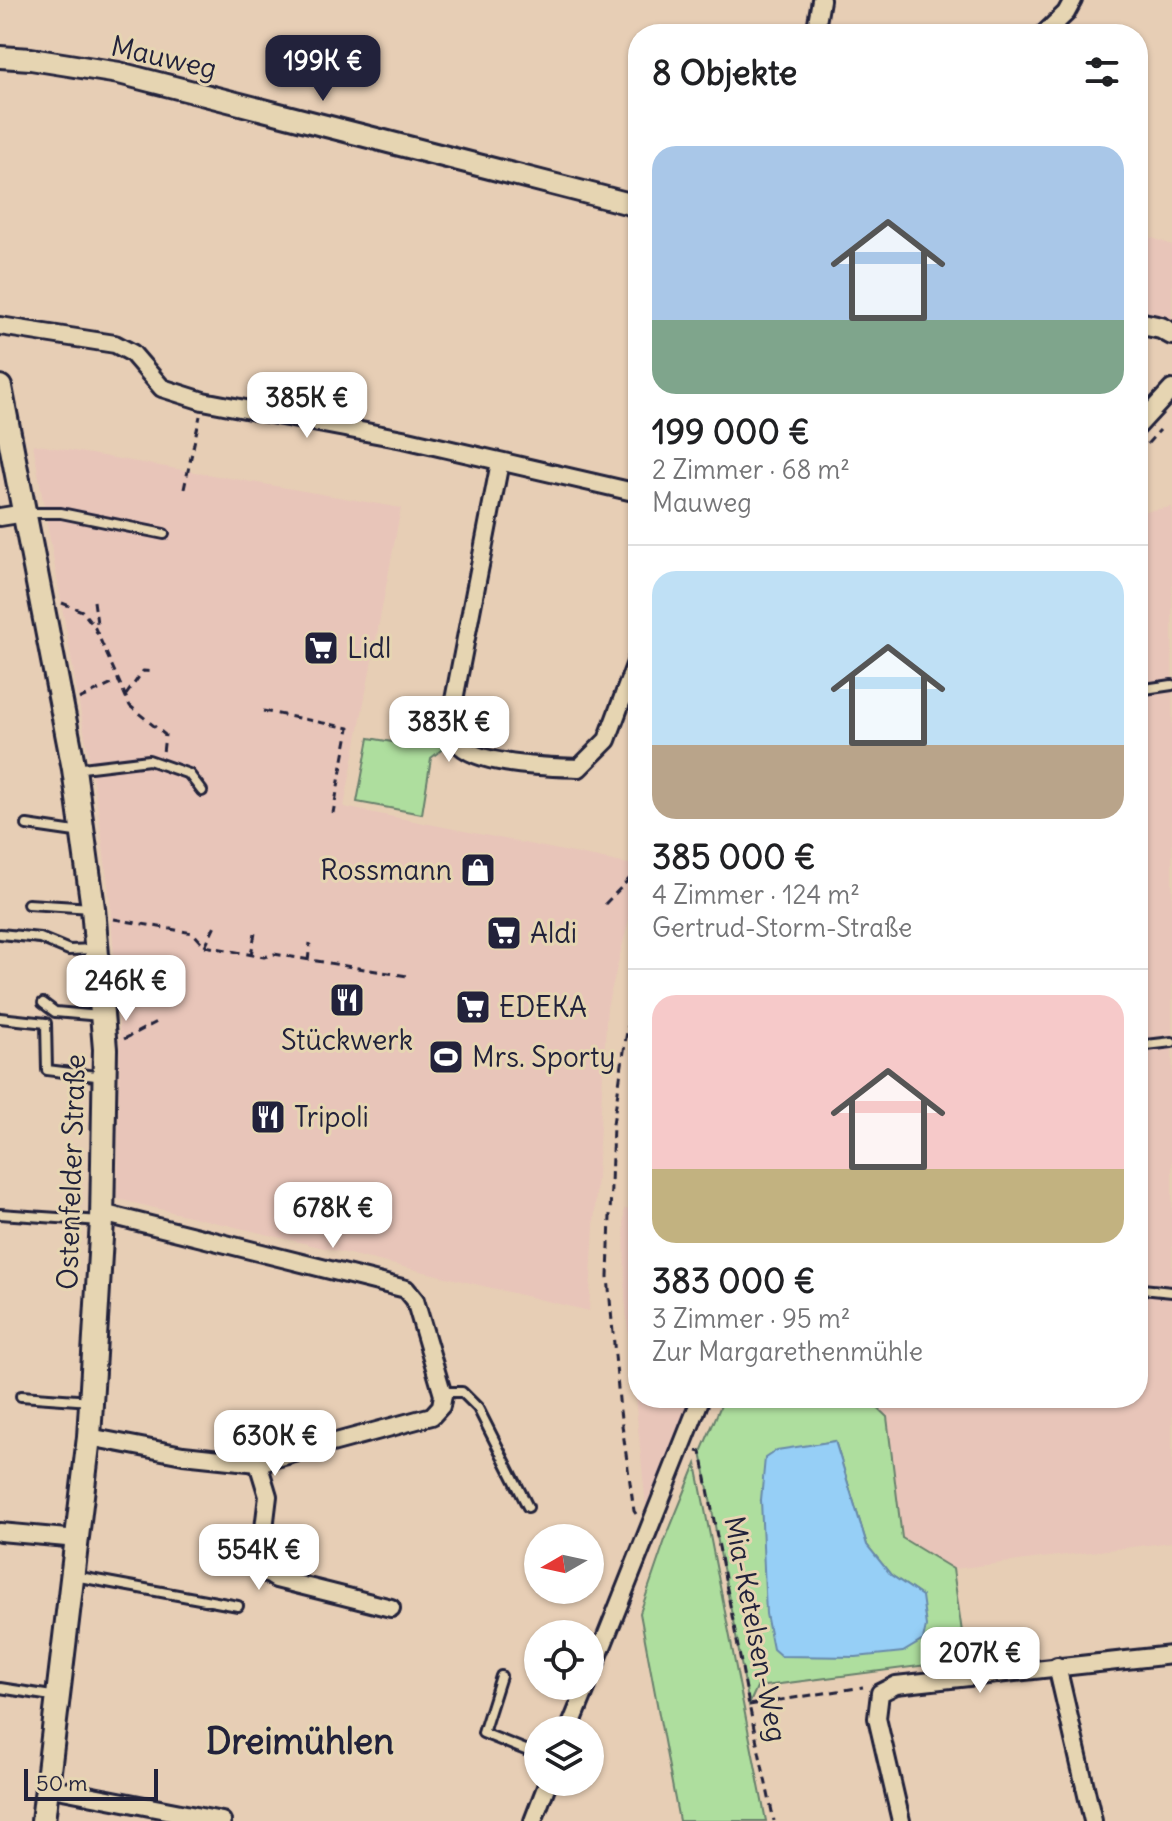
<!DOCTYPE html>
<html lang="de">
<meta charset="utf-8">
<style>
:root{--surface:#fff;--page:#f2f2f2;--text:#202124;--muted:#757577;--line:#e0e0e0;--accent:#22223b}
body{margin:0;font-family:Delius,sans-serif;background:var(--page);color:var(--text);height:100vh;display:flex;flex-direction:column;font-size:30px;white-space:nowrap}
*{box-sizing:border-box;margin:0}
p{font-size:26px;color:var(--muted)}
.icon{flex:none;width:44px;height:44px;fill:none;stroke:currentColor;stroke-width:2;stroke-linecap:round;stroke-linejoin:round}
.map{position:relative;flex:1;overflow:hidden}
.sheet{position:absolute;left:628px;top:24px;width:520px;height:1384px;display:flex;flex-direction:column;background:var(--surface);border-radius:32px;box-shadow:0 2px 6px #0004}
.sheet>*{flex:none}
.needle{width:52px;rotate:261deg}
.buttons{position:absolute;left:524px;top:1524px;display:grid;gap:16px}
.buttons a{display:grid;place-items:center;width:80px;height:80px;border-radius:50%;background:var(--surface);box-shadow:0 2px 6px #0004;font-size:40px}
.scale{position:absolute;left:24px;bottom:20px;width:134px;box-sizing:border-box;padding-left:8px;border:4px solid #22223b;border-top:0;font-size:22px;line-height:28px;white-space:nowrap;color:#22223b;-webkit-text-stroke:6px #e6d5b2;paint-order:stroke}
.price{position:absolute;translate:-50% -68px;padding:0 18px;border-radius:16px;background:#fff;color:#222;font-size:26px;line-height:52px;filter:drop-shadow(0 2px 4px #0008)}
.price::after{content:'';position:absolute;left:50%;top:48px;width:24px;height:18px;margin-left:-12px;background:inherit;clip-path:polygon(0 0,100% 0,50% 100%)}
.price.selected{background:var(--accent);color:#fff}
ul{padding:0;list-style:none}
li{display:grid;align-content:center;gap:16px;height:424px;padding:0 24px}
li+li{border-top:2px solid var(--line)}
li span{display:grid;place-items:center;height:248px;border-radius:24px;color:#555}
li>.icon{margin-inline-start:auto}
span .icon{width:144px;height:144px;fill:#fffc;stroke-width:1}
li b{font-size:34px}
h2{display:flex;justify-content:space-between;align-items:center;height:96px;padding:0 24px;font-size:34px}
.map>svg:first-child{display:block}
</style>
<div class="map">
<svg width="1172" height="1821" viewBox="0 0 1172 1821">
<rect width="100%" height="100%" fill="#e7ceb5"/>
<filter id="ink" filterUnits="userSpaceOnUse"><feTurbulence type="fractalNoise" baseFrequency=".0125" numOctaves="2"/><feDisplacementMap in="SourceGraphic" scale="16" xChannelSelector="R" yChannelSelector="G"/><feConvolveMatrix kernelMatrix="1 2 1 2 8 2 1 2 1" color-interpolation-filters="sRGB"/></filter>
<g filter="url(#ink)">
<!-- built -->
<g fill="#e8c5b9">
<polygon points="1138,233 1172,245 1172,334 1138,323"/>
<polygon points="33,444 401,508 344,807 638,866 638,884 607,1007 589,1311 117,1199 120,1039 110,901 99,815"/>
<polygon points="1172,507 1172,1542 953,1569 902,1538 887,1417 867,1398 1138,1398 1138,512"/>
<polygon points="624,1209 638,1211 638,1398 691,1398 646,1506 625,1299"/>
</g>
<!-- green -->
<g fill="#aede9e" stroke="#68806c" stroke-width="2" fill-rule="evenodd">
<polygon points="445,737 450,743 431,758 422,814 357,802 369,738 421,747"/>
<path d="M724,1398H867L887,1417L902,1538L953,1569L966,1660L757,1687L749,1705L701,1452ZM835,1441L867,1545L891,1575L922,1596L761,1500L803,1447Z"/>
<polygon points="696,1464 766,1821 679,1821 640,1613 665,1540"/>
</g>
<!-- water -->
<polygon fill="#96cff6" stroke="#688aab" stroke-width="2" points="835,1441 867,1545 891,1575 922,1596 926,1626 923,1640 903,1652 856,1657 781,1656 773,1649 766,1614 761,1500 765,1458 777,1450"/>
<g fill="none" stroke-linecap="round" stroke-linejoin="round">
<defs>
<g id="service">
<polyline points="26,513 61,513 164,534"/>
<polyline points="1138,690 1172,685"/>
<polyline points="74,769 149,760 189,774 202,791"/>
<polyline points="27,825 82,833"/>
<polyline points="28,904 92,908"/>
<polyline points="0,934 40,938 69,950 96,949"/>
<polyline points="43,1003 55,1012 101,1016"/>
<polyline points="0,1018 46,1023 47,1070 104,1077"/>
<polyline points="1138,1046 1172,1042"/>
<polyline points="0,1214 101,1221"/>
<polyline points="1138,1281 1142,1289 1172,1292"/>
<polyline points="442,1392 462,1392 478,1408 528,1507"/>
<polyline points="21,1396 91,1401"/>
<polyline points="74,1576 238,1606"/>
<polyline points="501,1676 483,1733 538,1755"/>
<polyline points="0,1688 58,1697"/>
</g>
<g id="minor">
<polyline points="815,34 821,0"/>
<polyline points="1044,34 1066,13 1073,0"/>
<polyline points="0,326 115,344 132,353 162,388 203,401 408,440 638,493"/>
<polyline points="1138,426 1172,389"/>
<path d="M500,462L454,700C454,711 451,727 455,738C466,766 551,767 579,768L607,740L638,657"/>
<polyline points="0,517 25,513"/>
<polyline points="89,1437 183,1455 258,1463 432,1416 441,1406 443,1395 415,1300 406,1289 102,1213"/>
<polyline points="258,1463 268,1496 261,1553 262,1570 276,1579 391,1608"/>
<polyline points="0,1532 78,1539"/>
<polyline points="1057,1666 1093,1821"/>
<polyline points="590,1677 701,1398"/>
<polyline points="569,1730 587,1686"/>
<polyline points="47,1787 222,1821"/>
<polyline points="533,1821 548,1782"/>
<polyline points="901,1821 877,1718 880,1693 896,1685 1172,1655"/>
</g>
<g id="tertiary">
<polyline points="0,57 31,59 119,73 638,206"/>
<polyline points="1138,323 1161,328 1172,334"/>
</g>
<polyline id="secondary" points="0,387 74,769 93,908 105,1049 102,1221 89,1437 43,1821"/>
</defs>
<!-- service casing -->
<use href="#service" stroke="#22223b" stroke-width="14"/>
<!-- minor casing -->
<use href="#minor" stroke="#22223b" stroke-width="22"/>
<!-- tertiary casing -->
<use href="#tertiary" stroke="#22223b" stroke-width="26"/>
<!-- secondary casing -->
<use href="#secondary" stroke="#22223b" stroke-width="28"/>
<!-- path -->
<g stroke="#22223b" stroke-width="3" stroke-dasharray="8 6" stroke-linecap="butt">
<polyline points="1138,454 1160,430"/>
<polyline points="184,489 200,416"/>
<polyline points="94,601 97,623 94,626"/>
<polyline points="62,603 82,611 94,626 130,706 165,735 163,753"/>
<polyline points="126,695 143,671 154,672"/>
<polyline points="79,699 119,681"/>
<polyline points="263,711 349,728 333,813"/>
<polyline points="605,904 638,870"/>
<polyline points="114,919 193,933 205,946 264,957 274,954 407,976"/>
<polyline points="205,946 215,925"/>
<polyline points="251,955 255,933"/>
<polyline points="308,961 310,943"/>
<polyline points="124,1039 157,1022"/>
<polyline points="697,1451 701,1452 749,1705 774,1821"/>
<polyline points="636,1514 634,1511 620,1411 608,1277 613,1124 638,958"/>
<polyline points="749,1705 863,1687"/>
</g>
<!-- service -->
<use href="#service" stroke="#e6d5b2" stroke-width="8"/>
<!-- minor -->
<use href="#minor" stroke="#e6d5b2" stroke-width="16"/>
<!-- tertiary -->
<use href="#tertiary" stroke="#e6d5b2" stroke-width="20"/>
<!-- secondary -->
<use href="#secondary" stroke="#e6d5b2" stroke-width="22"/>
</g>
</g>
<!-- icons -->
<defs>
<symbol id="supermarket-square" viewBox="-11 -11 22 22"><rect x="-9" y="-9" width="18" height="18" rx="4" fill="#22223b" stroke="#e6d5b2"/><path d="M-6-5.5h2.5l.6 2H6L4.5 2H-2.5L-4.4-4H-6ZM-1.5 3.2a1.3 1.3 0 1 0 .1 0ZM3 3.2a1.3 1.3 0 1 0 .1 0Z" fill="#fff"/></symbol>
<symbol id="shop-square" viewBox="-11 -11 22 22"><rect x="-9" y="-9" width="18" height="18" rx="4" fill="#22223b" stroke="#e6d5b2"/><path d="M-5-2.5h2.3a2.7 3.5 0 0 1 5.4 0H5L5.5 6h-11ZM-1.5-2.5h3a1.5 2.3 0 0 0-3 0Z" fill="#fff"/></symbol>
<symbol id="restaurant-square" viewBox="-11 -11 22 22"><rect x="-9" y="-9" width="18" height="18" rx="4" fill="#22223b" stroke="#e6d5b2"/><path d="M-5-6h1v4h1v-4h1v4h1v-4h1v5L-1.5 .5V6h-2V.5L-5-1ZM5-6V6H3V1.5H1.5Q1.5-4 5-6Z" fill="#fff"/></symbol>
<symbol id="stadium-square" viewBox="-11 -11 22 22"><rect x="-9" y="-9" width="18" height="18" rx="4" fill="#22223b" stroke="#e6d5b2"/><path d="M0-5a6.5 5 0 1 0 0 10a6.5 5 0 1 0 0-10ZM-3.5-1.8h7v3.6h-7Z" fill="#fff"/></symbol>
</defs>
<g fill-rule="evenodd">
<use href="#supermarket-square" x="301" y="628" width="40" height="40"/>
<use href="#shop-square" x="458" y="850" width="40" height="40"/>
<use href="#supermarket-square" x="484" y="913" width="40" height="40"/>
<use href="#restaurant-square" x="327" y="980" width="40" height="40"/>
<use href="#supermarket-square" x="453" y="987" width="40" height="40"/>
<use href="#stadium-square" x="426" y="1037" width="40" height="40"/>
<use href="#restaurant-square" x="248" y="1097" width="40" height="40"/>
</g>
<g text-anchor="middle" stroke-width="6" stroke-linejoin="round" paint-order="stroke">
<!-- street labels -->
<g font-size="28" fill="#22223b" stroke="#e6d5b2">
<text transform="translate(164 57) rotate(13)" y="10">Mauweg</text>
<text transform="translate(71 1172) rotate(-88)" y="10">Ostenfelder Straße</text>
<text transform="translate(756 1629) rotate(79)" y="10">Mia-Ketelsen-Weg</text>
</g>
<!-- poi labels -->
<g font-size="28" fill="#22223b" stroke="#e6d5b2" text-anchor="start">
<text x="347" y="658">Lidl</text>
<text x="452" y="880" text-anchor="end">Rossmann</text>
<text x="530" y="943">Aldi</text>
<text x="499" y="1017">EDEKA</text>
<text x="347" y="1050" text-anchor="middle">Stückwerk</text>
<text x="472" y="1067">Mrs. Sporty</text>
<text x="294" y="1127">Tripoli</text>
</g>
<!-- district labels -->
<g font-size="36" font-weight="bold" fill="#22223b" stroke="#e6d5b2">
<text x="300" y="1754">Dreimühlen</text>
</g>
</g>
</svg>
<div class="buttons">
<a><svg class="needle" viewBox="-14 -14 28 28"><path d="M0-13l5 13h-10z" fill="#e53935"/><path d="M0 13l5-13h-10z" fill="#757577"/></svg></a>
<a><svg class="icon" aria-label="locate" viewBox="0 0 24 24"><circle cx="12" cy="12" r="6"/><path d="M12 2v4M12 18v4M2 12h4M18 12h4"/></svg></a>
<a><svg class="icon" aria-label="layers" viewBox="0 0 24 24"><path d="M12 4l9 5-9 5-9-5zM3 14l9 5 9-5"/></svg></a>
</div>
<div class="scale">50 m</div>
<b class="price selected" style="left:323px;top:103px">199K €</b>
<b class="price" style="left:307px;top:440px">385K €</b>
<b class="price" style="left:449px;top:764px">383K €</b>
<b class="price" style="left:126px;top:1023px">246K €</b>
<b class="price" style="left:333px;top:1250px">678K €</b>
<b class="price" style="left:275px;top:1478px">630K €</b>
<b class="price" style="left:259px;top:1592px">554K €</b>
<b class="price" style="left:980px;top:1695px">207K €</b>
<section class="sheet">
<h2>8 Objekte<svg class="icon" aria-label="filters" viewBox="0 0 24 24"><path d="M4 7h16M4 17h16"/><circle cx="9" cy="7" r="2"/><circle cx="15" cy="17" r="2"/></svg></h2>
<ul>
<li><span style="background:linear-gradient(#a9c7e8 70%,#7fa58c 0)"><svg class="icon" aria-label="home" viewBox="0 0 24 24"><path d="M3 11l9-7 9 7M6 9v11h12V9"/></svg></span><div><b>199 000 €</b><p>2 Zimmer · 68 m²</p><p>Mauweg</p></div></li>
<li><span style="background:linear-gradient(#bfe0f5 70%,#b9a48a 0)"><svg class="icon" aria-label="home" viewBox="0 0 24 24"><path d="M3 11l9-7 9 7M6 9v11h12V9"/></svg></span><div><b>385 000 €</b><p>4 Zimmer · 124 m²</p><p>Gertrud-Storm-Straße</p></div></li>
<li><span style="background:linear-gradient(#f6c9c9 70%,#c2b280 0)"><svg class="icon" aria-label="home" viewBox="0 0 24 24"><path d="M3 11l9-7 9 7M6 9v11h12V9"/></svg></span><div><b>383 000 €</b><p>3 Zimmer · 95 m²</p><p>Zur Margarethenmühle</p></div></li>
</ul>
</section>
</div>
